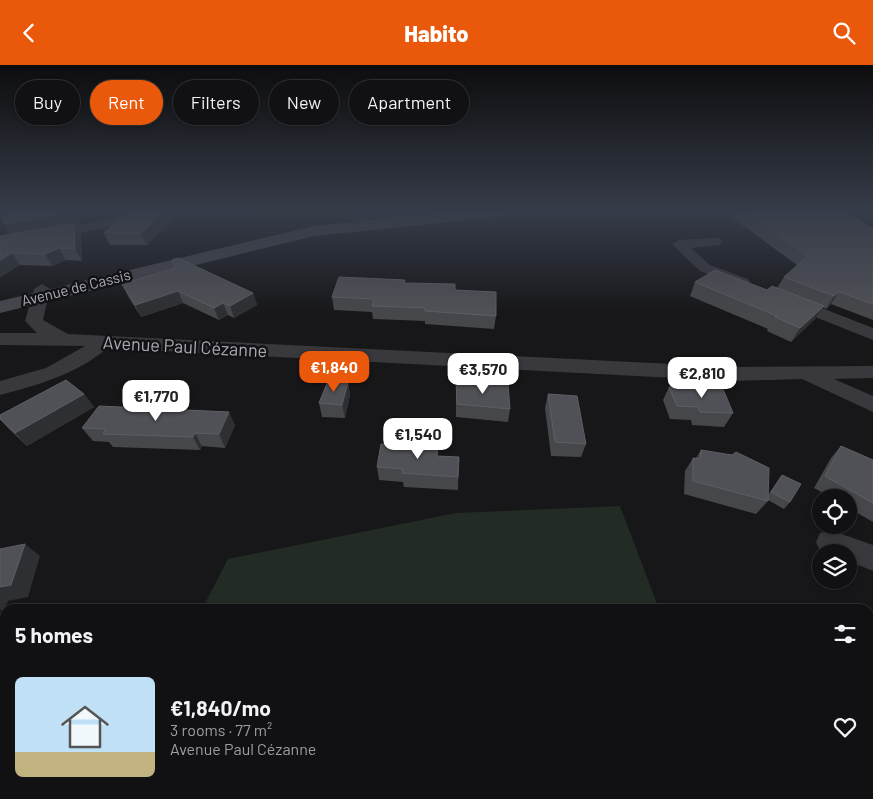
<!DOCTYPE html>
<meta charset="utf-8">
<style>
:root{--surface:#111113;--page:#1a1a1c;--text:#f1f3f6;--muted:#9c9da0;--line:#303133;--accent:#ea580c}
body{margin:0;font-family:Barlow,sans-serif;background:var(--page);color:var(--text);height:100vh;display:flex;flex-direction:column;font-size:19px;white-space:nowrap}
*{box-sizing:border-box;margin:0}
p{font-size:16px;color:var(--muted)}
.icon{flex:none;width:28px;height:28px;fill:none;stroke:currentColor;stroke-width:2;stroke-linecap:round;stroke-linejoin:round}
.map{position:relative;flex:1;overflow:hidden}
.panel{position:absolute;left:0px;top:539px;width:874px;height:196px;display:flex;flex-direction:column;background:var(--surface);border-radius:15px 15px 0 0;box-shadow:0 2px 8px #0003,0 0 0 1px var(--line)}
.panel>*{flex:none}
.guide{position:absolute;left:15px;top:15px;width:500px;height:45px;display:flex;gap:10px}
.tools{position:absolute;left:812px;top:424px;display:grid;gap:10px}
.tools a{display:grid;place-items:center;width:45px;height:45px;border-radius:50%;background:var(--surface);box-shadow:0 2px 8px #0003,0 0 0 1px var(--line);font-size:25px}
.price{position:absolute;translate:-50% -42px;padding:0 11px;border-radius:10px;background:#fff;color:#222;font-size:16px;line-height:32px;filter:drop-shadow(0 1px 2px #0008)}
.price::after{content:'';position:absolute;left:50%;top:30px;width:15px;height:11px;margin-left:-8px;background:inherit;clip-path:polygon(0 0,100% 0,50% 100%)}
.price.current{background:var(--accent);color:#fff}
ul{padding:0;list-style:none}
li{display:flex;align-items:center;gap:15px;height:125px;padding:0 15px}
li+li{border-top:1px solid var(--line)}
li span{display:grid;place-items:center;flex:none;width:140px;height:100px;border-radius:8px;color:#555}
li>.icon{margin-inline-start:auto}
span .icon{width:60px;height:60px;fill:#fffc;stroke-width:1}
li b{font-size:21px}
h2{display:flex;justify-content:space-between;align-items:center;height:60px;padding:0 15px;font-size:21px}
.pill{padding:0 18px;border-radius:22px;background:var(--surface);box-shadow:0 2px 8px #0003,0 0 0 1px var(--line);font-size:18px;line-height:45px}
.pill.current{background:var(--accent);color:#fff}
header{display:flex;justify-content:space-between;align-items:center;height:65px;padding:0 15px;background:var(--accent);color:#fff;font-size:22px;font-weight:800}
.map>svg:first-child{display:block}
</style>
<header><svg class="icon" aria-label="back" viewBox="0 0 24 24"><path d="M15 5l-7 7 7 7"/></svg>Habito<svg class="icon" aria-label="search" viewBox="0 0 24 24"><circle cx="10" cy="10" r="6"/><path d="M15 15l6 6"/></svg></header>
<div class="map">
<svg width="873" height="734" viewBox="0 0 873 734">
<rect width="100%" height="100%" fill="#171719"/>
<!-- green -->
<polygon fill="#232b25" points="620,441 659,544 202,544 228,494 456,448"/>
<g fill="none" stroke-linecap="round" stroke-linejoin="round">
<!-- street -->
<g fill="#38383d" fill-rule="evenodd">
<polygon points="150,146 177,146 171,150 0,183 0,175"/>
<polygon points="365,146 384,146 383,149 357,157 350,153"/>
<polygon points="393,146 406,146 406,151 390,160 380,160 378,157 393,149"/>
<polygon points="715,173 720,174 722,177 720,180 691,183 710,200 748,214 750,217 748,220 736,220 700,206 672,179 679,175"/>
<path d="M42,219L50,224L43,255L68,269L732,302L873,301V313L834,314L873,331V347L802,314L732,316L108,283C74,310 41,319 0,330V316L46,303L85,281L0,280V268H37L25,256L34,224Z"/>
<polygon points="791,231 873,263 873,275 785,240 783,236 785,232"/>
<polygon points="830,465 873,480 873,506 849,496 849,488 820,486 816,477 820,468"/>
</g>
<!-- secondary -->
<polygon fill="#46464d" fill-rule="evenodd" points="453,146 515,146 507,151 314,171 0,248 0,236 314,161"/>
</g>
<!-- wall -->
<g fill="#46474a">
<polygon points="13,146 79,146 80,158 75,159 81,169 82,196 66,195 52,201 20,200 0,212 0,171 10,170 4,159"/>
<polygon points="733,146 845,146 873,164 873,255 831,239 826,244 823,242 815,254 791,277 767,266 768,264 690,231 695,217 767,225 777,223 784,212 797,200 730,151"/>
<polygon points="171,156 147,180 110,180 104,168"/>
<polygon points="405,218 455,225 496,251 494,264 425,259 425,256 373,254 372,247 334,245 332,232"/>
<polygon points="122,219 253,228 257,240 234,253 228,250 219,255 183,238 141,252 128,231"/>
<polygon points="456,316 510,344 508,357 456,352"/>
<polygon points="348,317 350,330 345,353 322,352 319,338"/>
<polygon points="669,322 733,348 724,362 692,360 691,355 670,354 663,335"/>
<polygon points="84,329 94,342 27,381 9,364 0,354 0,350"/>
<polygon points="548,329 586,379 581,392 551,391 545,343"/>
<polygon points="235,360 225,383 202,381 200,385 113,382 109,377 93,376 82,363"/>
<polygon points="841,381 873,395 873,457 849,443 849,432 831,432 814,423 831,393"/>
<polygon points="701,385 768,430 782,410 790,437 784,444 768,435 768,436 756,449 684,429 685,406 693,393 696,393"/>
<polygon points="438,391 459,392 458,425 404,422 403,417 379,415 377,402"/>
</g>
<!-- shaded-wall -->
<g fill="#2e2f32">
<polygon points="74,146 79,146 79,147 80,158 75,159 81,169 82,196 75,184 11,171 4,159"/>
<polygon points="164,146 167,146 171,156 147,180 141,168"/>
<polygon points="59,183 66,195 52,201 45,189"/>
<polygon points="12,188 20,200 1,212 0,211 0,195"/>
<polygon points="178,226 183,238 141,252 135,240"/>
<polygon points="839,227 831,239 826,244 834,231"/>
<polygon points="253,228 257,240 234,253 230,241"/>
<polygon points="223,238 228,250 219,255 214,243"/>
<polygon points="824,241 815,254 791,277 800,263"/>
<polygon points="348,317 350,330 345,353 342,340"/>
<polygon points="84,329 94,342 27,381 15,368"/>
<polygon points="229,347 235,360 225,383 219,369"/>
<polygon points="195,368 202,381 200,385 193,372"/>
<polygon points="25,479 40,491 28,532 8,536 5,544 0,545 0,522"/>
<polygon points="5,678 5,689 0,690 0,679"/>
</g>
<!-- building -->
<g fill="#505156" stroke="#5e5f65">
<polygon points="13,146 74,146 74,147 4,159 3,148"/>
<polygon points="134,146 164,146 141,168 104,168 127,147"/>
<polygon points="744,146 845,146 873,164 873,239 839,227 834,231 784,212 808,191"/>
<polygon points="74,158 75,184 59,183 45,189 12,188 0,195 0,171"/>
<polygon points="178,193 253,228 230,241 223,238 214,243 178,226 135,240 122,219 175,203 172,195"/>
<polygon points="715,205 767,225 772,221 824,241 800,263 775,252 777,251 695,217"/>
<polygon points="339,212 405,215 404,218 455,219 455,225 496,227 496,251 425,246 425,243 372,241 374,234 332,232"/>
<polygon points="66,315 84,329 15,368 0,354 0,350"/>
<polygon points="328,316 348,317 342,340 319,338"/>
<polygon points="456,316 508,319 510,344 457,339"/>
<polygon points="669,322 723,324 733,348 700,347 698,342 677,341"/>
<polygon points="548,329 577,331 586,379 555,377"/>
<polygon points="99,341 229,347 219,369 195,368 193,372 103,369 106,364 82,363"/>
<polygon points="381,379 438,382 437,391 459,392 458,412 402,408 403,404 377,402"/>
<polygon points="841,381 873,395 873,438 825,411"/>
<polygon points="701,385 732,390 736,387 769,403 768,436 693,416 693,393 700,394"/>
<polygon points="782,410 801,419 790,437 771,427"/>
<polygon points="25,479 11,520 0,522 0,484"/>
<polygon points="814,540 816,544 769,544"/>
<polygon points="5,614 5,678 0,679 0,615"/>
</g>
<!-- sky -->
<linearGradient id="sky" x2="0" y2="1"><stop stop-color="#0d0d0e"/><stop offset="0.59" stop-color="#363c49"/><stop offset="1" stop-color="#363c49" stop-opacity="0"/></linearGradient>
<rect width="873" height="249" fill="url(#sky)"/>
<g text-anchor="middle" stroke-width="5" stroke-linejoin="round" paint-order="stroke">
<!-- far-street labels -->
<g font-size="15" fill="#aaabb7" stroke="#121214">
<text transform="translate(76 223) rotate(-14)" y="5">Avenue de Cassis</text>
</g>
<!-- street labels -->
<g font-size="18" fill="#aaabb7" stroke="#121214">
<text transform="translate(185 282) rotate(3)" y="6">Avenue Paul Cézanne</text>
</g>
</g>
</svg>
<div class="tools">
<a><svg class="icon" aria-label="locate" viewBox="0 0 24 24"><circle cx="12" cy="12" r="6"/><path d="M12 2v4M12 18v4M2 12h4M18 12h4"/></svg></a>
<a><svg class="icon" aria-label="layers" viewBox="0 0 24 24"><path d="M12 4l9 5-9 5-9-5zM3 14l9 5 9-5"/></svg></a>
</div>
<b class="price current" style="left:334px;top:328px">€1,840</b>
<b class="price" style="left:483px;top:330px">€3,570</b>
<b class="price" style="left:702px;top:334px">€2,810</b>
<b class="price" style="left:156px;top:357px">€1,770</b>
<b class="price" style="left:418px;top:395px">€1,540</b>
<div class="guide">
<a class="pill">Buy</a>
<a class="pill current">Rent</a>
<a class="pill">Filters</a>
<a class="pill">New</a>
<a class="pill">Apartment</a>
</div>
<section class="panel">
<h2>5 homes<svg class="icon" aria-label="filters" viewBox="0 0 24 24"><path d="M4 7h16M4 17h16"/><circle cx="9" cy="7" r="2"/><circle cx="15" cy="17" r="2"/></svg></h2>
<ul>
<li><span style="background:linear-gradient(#bfe0f5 75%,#c2b280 0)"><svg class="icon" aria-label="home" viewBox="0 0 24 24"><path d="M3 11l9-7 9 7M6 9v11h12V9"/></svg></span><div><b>€1,840/mo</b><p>3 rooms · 77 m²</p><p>Avenue Paul Cézanne</p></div><svg class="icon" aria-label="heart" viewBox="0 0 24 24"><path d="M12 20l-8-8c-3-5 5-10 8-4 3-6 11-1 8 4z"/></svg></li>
</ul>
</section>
</div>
